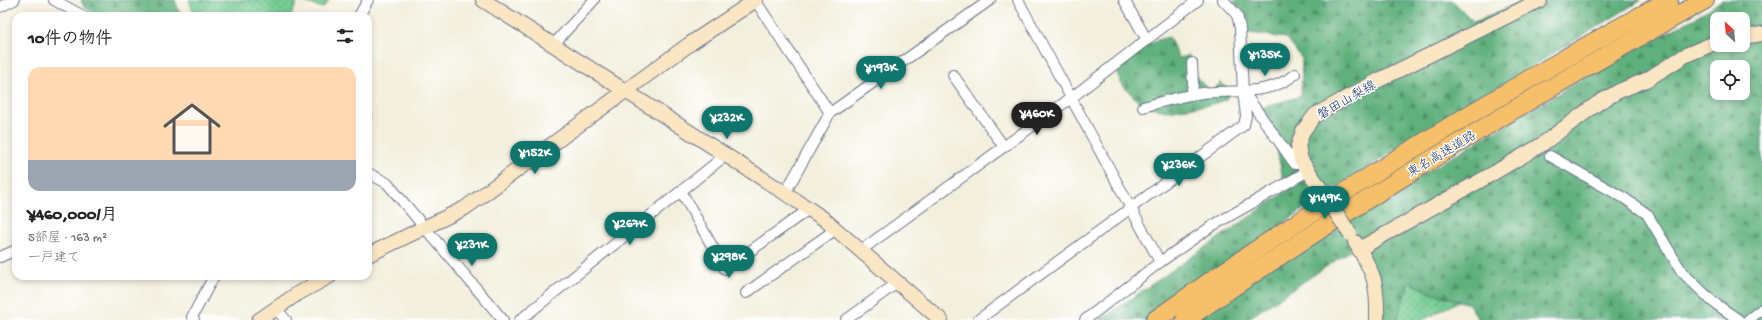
<!DOCTYPE html>
<html lang="ja">
<meta charset="utf-8">
<style>
:root{--surface:#fff;--page:#f6f6f6;--text:#222;--muted:#767676;--line:#e0e0e0;--accent:#0f766e}
body{margin:0;font-family:"Gochi Hand","Klee One",sans-serif;background:var(--page);color:var(--text);height:100vh;display:flex;flex-direction:column;font-size:15px;white-space:nowrap}
*{box-sizing:border-box;margin:0}
p{font-size:13px;color:var(--muted)}
.icon{flex:none;width:22px;height:22px;fill:none;stroke:currentColor;stroke-width:2;stroke-linecap:round;stroke-linejoin:round}
.map{position:relative;flex:1;overflow:hidden}
.details{position:absolute;left:12px;top:12px;width:360px;height:268px;display:flex;flex-direction:column;background:var(--surface);border-radius:12px;box-shadow:0 2px 6px #0003}
.details>*{flex:none}
.needle{width:26px;rotate:334deg}
.fabs{position:absolute;left:1710px;top:12px;display:grid;gap:8px}
.fabs a{display:grid;place-items:center;width:40px;height:40px;border-radius:8px;background:var(--surface);box-shadow:0 2px 6px #0003;font-size:20px}
.price{position:absolute;translate:-50% -34px;padding:0 9px;border-radius:14px;background:var(--accent);color:#fff;font-size:13px;line-height:26px;filter:drop-shadow(0 1px 2px #0008)}
.price::after{content:'';position:absolute;left:50%;top:24px;width:12px;height:9px;margin-left:-6px;background:inherit;clip-path:polygon(0 0,100% 0,50% 100%)}
.price.on{background:#222;color:#fff}
ul{padding:0;list-style:none}
li{display:grid;align-content:center;gap:8px;height:212px;padding:0 16px}
li+li{border-top:1px solid var(--line)}
li span{display:grid;place-items:center;height:124px;border-radius:12px;color:#555}
li>.icon{margin-inline-start:auto}
span .icon{width:72px;height:72px;fill:#fffc;stroke-width:1}
li b{font-size:17px}
h2{display:flex;justify-content:space-between;align-items:center;height:48px;padding:0 16px;font-size:17px}
.map>svg:first-child{display:block}
</style>
<div class="map">
<svg width="1762" height="320" viewBox="0 0 1762 320">
<defs>
<pattern id="grass-dots" width="8" height="8" patternUnits="userSpaceOnUse"><rect width="8" height="8" fill="#74cc92"/><path d="M2 2h.1M6 6h.1" fill="none" stroke="#5ea67a" stroke-width="1.8" stroke-linecap="round"/></pattern>
<pattern id="forest-firs" width="22" height="20" patternUnits="userSpaceOnUse"><rect width="22" height="20" fill="#5fb07c"/><path d="M5 1l3.5 6h-7zM16 11l3.5 6h-7z" fill="#4e9069"/></pattern>
</defs>
<rect width="100%" height="100%" fill="#fff"/>
<filter id="ink" filterUnits="userSpaceOnUse"><feTurbulence type="fractalNoise" baseFrequency=".025" numOctaves="2"/><feDisplacementMap in="SourceGraphic" scale="8" xChannelSelector="R" yChannelSelector="G"/><feConvolveMatrix kernelMatrix="1 2 1 2 8 2 1 2 1" color-interpolation-filters="sRGB"/></filter>
<filter id="wash" filterUnits="userSpaceOnUse"><feTurbulence type="fractalNoise" baseFrequency=".012" numOctaves="4" result="noise"/><feDisplacementMap in="SourceGraphic" scale="16" xChannelSelector="R" yChannelSelector="G"/><feGaussianBlur stdDeviation="0.9" result="paint"/><feColorMatrix in="noise" values="0 0 0 0 0 0 0 0 0 0 0 0 0 0 0 0 0 1.4 0 .05"/><feComposite in="paint" operator="in"/></filter>
<g filter="url(#wash)">
<rect width="100%" height="100%" fill="#f3efdd"/>
<!-- grass -->
<g fill="url(#grass-dots)" stroke="#487e78">
<polygon points="189,0 329,0 323,8 298,0 291,16 195,16"/>
<polygon points="1409,282 1459,301 1423,320 1397,320"/>
</g>
<!-- forest -->
<g fill="url(#forest-firs)" stroke="#3d706d" fill-rule="evenodd">
<polygon points="81,0 175,0 181,16 99,16 84,7"/>
<polygon points="1235,0 1452,0 1474,22 1523,0 1641,0 1331,190 1147,320 1100,320 1316,171 1283,179 1274,135 1255,110 1301,96 1302,59 1286,38 1243,32 1229,5"/>
<path d="M1722,0H1762V320H1478L1469,304L1430,292L1409,282L1397,320H1378L1362,243L1246,320H1193L1299,248L1609,63L1697,17ZM1717,19H1743V45H1717ZM1717,67H1743V93H1717Z"/>
<path d="M1169,37L1179,58L1189,55C1192,74 1196,79 1212,91L1221,82L1231,93L1225,100L1209,105L1166,111L1142,105L1121,84L1117,70L1127,55L1160,39Z"/>
</g>
</g>
<g filter="url(#ink)">
<g fill="none" stroke-linecap="round" stroke-linejoin="round">
<defs>
<g id="street">
<polyline points="54,0 83,16"/>
<polyline points="755,0 830,113"/>
<polyline points="1018,0 1160,262"/>
<polyline points="1124,0 1147,40"/>
<polyline points="0,7 14,0"/>
<polyline points="359,16 368,0"/>
<polyline points="553,45 594,0"/>
<polyline points="953,75 1004,147"/>
<polyline points="1245,94 1295,164 1303,164"/>
<polyline points="1191,95 1193,84 1192,63"/>
<path d="M1143,107C1162,102 1183,95 1203,93C1233,90 1270,96 1295,74"/>
<polyline points="1550,156 1624,198 1647,214 1682,272 1713,302 1739,320"/>
<polyline points="368,173 387,183 503,320"/>
<polyline points="681,191 725,269 809,209"/>
<polyline points="785,193 830,113 990,0"/>
<polyline points="860,251 1071,98 1198,0"/>
<polyline points="0,257 16,250"/>
<polyline points="746,293 836,229"/>
<polyline points="275,308 286,320"/>
<polyline points="194,320 192,317 214,276"/>
<polyline points="520,320 726,155"/>
<polyline points="846,320 897,283"/>
<polyline points="978,320 1244,125 1246,116 1243,92 1240,28 1237,15 1223,0"/>
<polyline points="1085,320 1160,262 1212,226 1308,171"/>
<polyline points="1748,320 1762,309"/>
</g>
<g id="secondary">
<polyline points="483,0 785,193 824,219 941,320"/>
<polyline points="1743,37 1762,34"/>
<polyline points="1322,191 1301,160 1298,146 1303,131 1315,115 1379,80 1540,0"/>
<path d="M1355,242C1374,273 1378,283 1377,320"/>
<polyline points="1359,249 1492,174 1541,145 1598,103 1619,91 1646,80 1686,55 1717,42"/>
<polyline points="368,255 465,208 691,43 756,0"/>
<polyline points="259,320 297,294 330,276"/>
</g>
<g id="highway">
<path d="M1155,320C1319,203 1492,97 1669,0"/>
<path d="M1185,320C1352,204 1527,99 1705,0"/>
</g>
</defs>
<!-- street casing -->
<use href="#street" stroke="#67728a" stroke-width="12"/>
<!-- secondary casing -->
<use href="#secondary" stroke="#67728a" stroke-width="16"/>
<!-- highway casing -->
<use href="#highway" stroke="#67728a" stroke-width="20"/>
<!-- street -->
<use href="#street" stroke="#fff" stroke-width="10"/>
<!-- secondary -->
<use href="#secondary" stroke="#fbe6c4" stroke-width="14"/>
<!-- highway -->
<use href="#highway" stroke="#f6c06b" stroke-width="18"/>
<defs>
<polyline id="secondary-bridge" points="1322,191 1350,234"/>
</defs>
<!-- secondary-bridge casing -->
<use href="#secondary-bridge" stroke="#67728a" stroke-width="16" stroke-linecap="butt"/>
<!-- secondary-bridge -->
<use href="#secondary-bridge" stroke="#fbe6c4" stroke-width="14"/>
</g>
</g>
<g text-anchor="middle" stroke-width="3" stroke-linejoin="round" paint-order="stroke">
<!-- street labels -->
<g font-size="13" fill="#1b2f5e" stroke="#fff">
<text transform="translate(1346 99) rotate(-30)" y="5">磐田山梨線</text>
<text transform="translate(1441 153) rotate(-31)" y="5">東名高速道路</text>
</g>
</g>
</svg>
<div class="fabs">
<a><svg class="needle" viewBox="-14 -14 28 28"><path d="M0-13l5 13h-10z" fill="#e53935"/><path d="M0 13l5-13h-10z" fill="#767676"/></svg></a>
<a><svg class="icon" aria-label="locate" viewBox="0 0 24 24"><circle cx="12" cy="12" r="6"/><path d="M12 2v4M12 18v4M2 12h4M18 12h4"/></svg></a>
</div>
<b class="price" style="left:1265px;top:77px">¥135K</b>
<b class="price" style="left:881px;top:90px">¥193K</b>
<b class="price on" style="left:1037px;top:136px">¥460K</b>
<b class="price" style="left:727px;top:140px">¥232K</b>
<b class="price" style="left:535px;top:175px">¥152K</b>
<b class="price" style="left:1179px;top:187px">¥236K</b>
<b class="price" style="left:1325px;top:220px">¥149K</b>
<b class="price" style="left:630px;top:246px">¥267K</b>
<b class="price" style="left:472px;top:267px">¥231K</b>
<b class="price" style="left:729px;top:279px">¥298K</b>
<section class="details">
<h2>10件の物件<svg class="icon" aria-label="filters" viewBox="0 0 24 24"><path d="M4 7h16M4 17h16"/><circle cx="9" cy="7" r="2"/><circle cx="15" cy="17" r="2"/></svg></h2>
<ul>
<li><span style="background:linear-gradient(#ffd9b3 75%,#9aa5b1 0)"><svg class="icon" aria-label="home" viewBox="0 0 24 24"><path d="M3 11l9-7 9 7M6 9v11h12V9"/></svg></span><div><b>¥460,000/月</b><p>5部屋 · 163 m²</p><p>一戸建て</p></div></li>
</ul>
</section>
</div>
